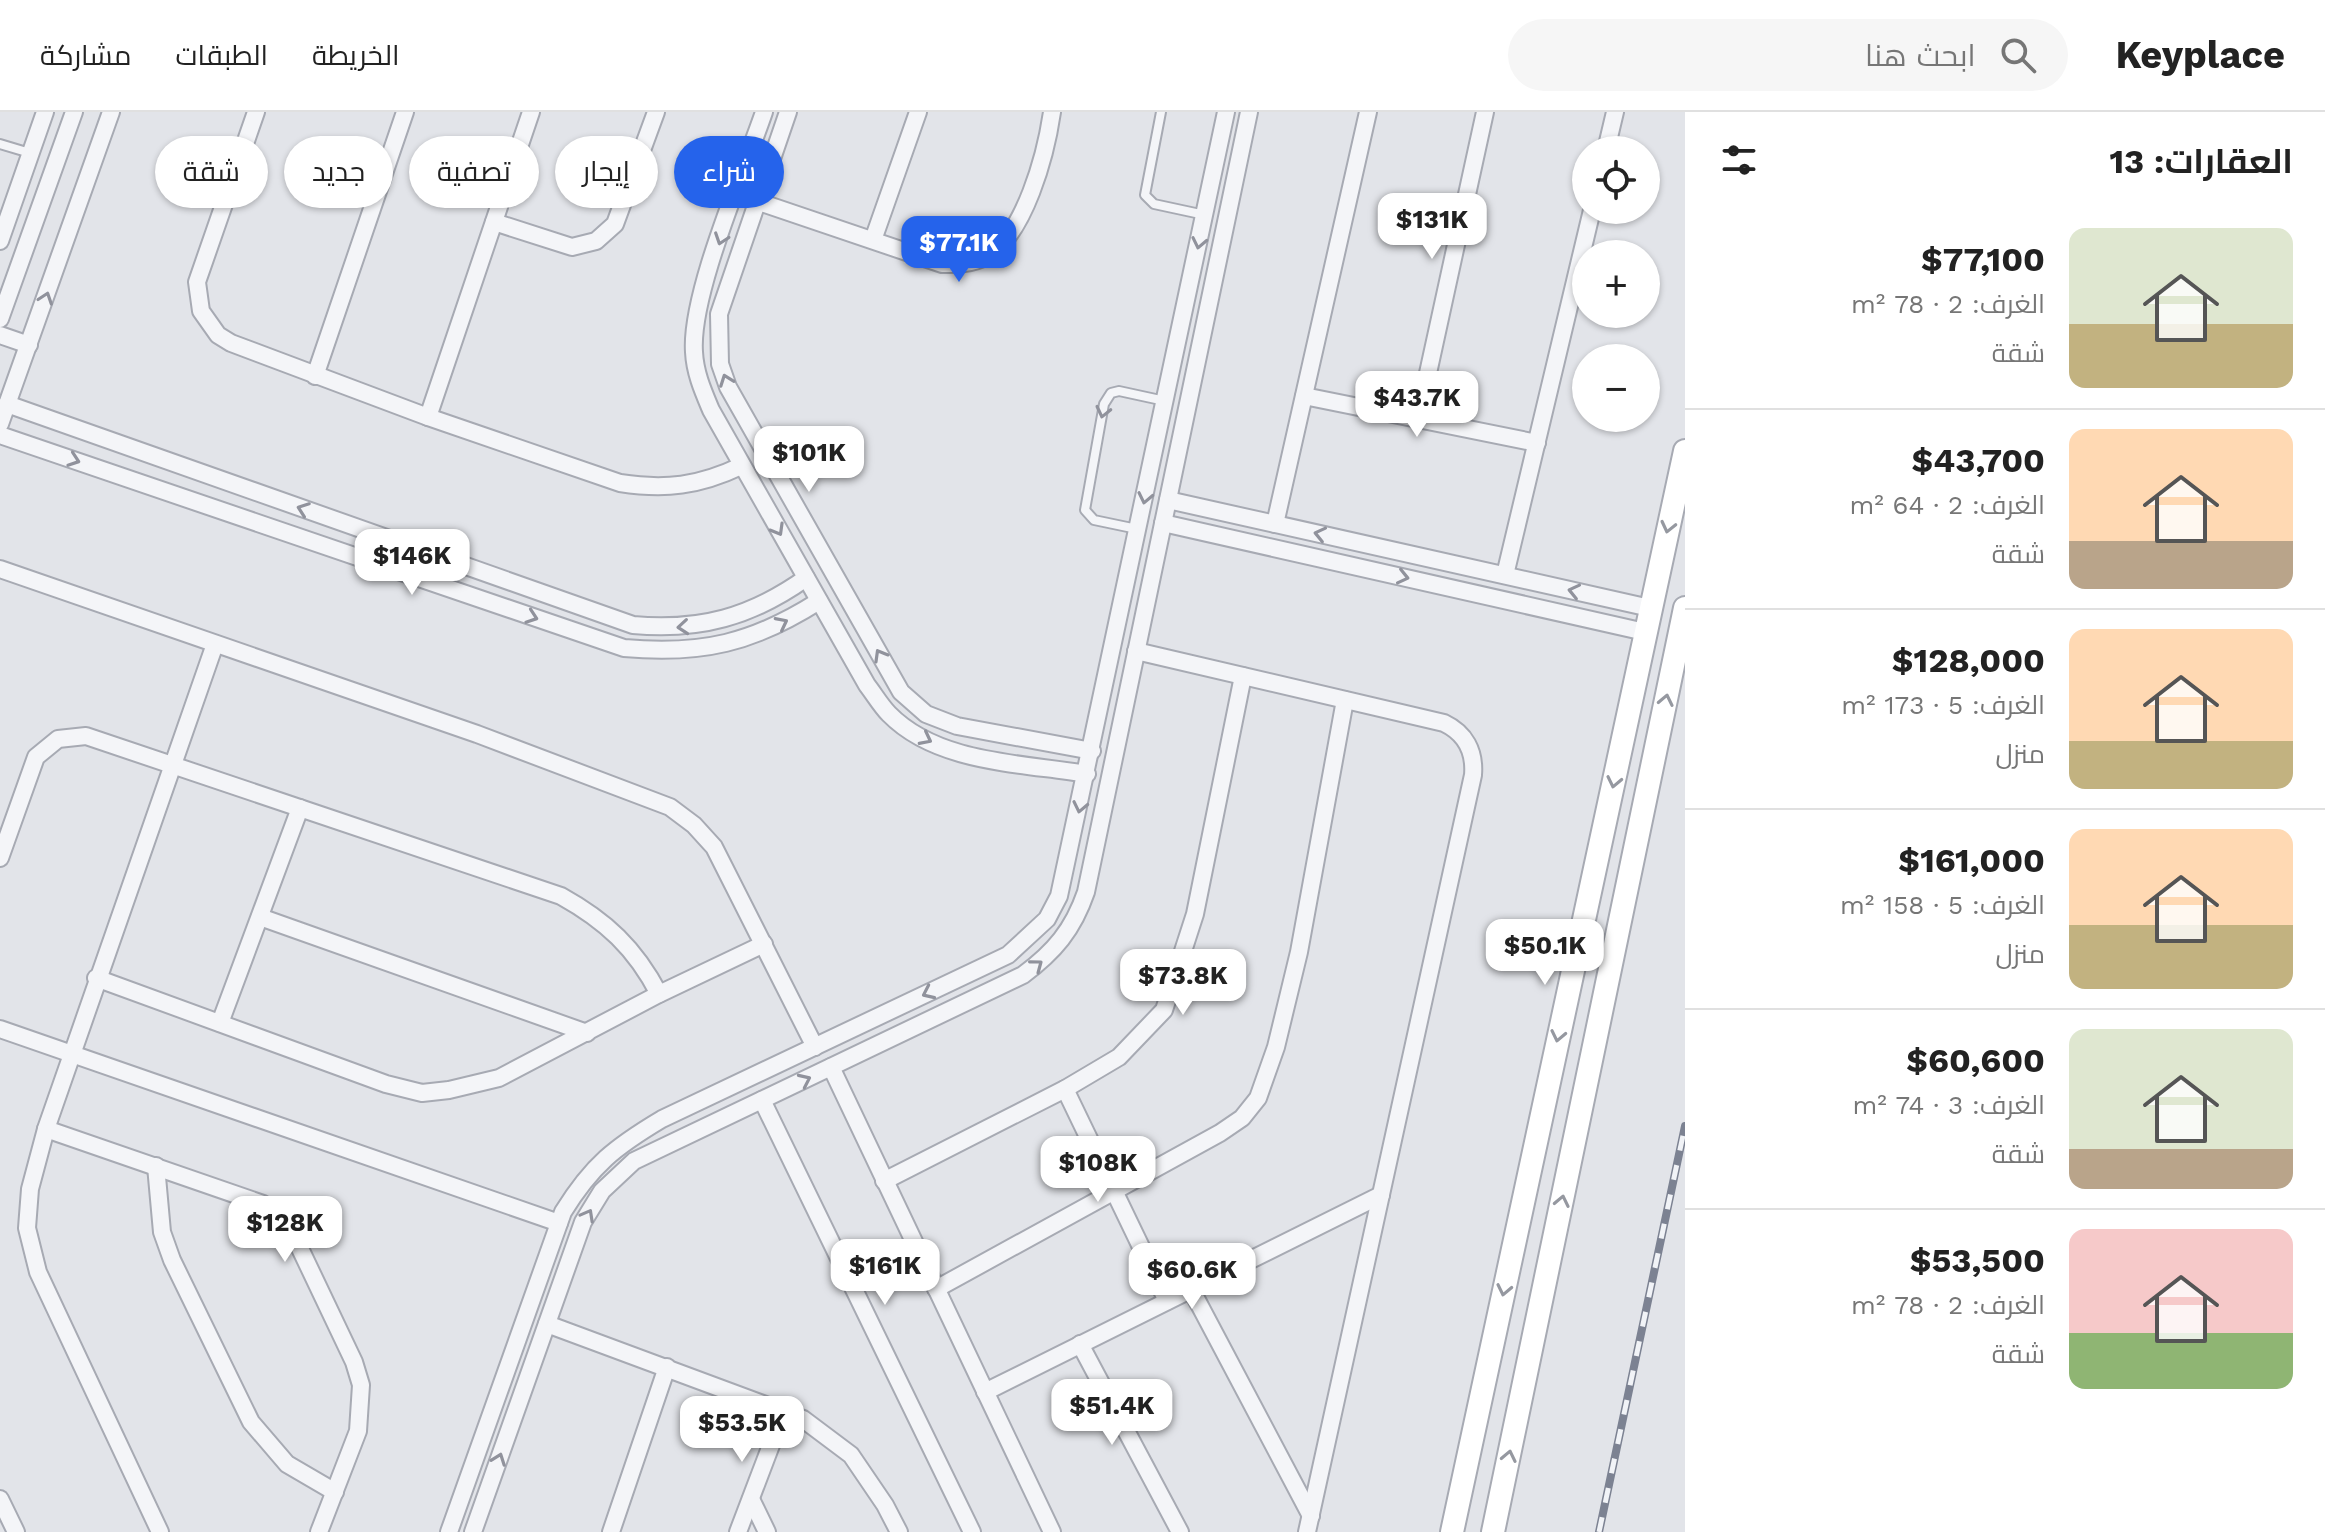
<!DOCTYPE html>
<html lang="ar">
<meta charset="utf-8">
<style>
:root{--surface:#fff;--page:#f6f6f6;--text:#222;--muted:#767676;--line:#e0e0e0;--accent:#2563eb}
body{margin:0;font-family:"Work Sans",Cairo,sans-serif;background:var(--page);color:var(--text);direction:rtl;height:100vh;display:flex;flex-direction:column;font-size:30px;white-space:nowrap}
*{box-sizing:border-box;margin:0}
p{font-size:26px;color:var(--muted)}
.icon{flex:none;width:44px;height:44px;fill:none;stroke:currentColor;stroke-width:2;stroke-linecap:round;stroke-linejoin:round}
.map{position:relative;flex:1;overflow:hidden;direction:ltr}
.drawer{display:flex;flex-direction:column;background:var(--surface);width:640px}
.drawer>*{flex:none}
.top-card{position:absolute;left:24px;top:24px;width:760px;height:72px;direction:rtl;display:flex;gap:16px}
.tools{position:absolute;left:1572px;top:24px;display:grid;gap:16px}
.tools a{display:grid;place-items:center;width:88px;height:88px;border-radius:50%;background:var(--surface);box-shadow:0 2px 6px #0004;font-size:40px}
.price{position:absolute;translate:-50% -68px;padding:0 18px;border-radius:16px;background:#fff;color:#222;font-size:26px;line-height:52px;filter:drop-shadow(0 2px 4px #0008)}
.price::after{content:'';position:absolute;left:50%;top:48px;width:24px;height:18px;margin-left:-12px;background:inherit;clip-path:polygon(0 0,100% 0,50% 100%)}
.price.active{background:var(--accent);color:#fff}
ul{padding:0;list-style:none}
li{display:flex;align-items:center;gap:24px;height:200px;padding:0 32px}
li+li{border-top:2px solid var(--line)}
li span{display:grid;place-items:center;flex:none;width:224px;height:160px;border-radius:16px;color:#555}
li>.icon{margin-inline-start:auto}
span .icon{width:96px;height:96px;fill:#fffc;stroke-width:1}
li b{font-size:34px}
h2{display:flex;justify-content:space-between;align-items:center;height:96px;padding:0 32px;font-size:34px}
.tag{padding:0 28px;border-radius:36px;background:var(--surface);box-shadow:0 2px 6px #0004;font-size:28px;line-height:72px}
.tag.active{background:var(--accent);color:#fff}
header{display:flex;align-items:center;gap:48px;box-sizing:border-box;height:112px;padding:0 40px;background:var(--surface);border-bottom:2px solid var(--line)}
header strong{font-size:38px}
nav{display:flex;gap:44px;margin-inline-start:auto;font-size:28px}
.search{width:560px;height:72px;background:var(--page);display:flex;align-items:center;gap:20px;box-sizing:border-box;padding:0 28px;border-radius:44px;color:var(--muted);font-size:30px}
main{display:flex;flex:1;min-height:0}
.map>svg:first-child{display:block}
</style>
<header>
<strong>Keyplace</strong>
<div class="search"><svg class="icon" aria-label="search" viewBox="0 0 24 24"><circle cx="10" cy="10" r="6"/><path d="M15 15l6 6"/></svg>ابحث هنا</div>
<nav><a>الخريطة</a><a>الطبقات</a><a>مشاركة</a></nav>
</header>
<main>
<section class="drawer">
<h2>العقارات: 13<svg class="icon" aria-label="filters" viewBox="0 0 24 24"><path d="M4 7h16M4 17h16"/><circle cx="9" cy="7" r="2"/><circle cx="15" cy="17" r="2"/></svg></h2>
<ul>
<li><span style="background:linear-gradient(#dfe7d0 60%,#c2b280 0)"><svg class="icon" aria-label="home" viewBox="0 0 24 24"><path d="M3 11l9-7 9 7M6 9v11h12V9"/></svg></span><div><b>$77,100</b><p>الغرف: 2 · 78 m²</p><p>شقة</p></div></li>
<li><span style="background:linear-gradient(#ffd9b3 70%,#b9a48a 0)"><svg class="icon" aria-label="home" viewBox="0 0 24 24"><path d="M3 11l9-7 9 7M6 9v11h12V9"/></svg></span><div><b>$43,700</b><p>الغرف: 2 · 64 m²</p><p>شقة</p></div></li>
<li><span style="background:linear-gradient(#ffd9b3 70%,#c2b280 0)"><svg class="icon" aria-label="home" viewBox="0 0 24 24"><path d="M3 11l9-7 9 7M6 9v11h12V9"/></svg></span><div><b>$128,000</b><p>الغرف: 5 · 173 m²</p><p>منزل</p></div></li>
<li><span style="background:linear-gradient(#ffd9b3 60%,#c2b280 0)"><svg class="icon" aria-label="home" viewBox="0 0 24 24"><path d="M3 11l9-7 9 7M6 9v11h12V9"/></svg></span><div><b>$161,000</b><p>الغرف: 5 · 158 m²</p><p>منزل</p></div></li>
<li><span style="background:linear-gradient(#dfe7d0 75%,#b9a48a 0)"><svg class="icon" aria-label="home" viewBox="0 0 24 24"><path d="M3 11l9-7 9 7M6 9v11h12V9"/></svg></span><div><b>$60,600</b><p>الغرف: 3 · 74 m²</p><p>شقة</p></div></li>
<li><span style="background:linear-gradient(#f6c9c9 65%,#8fb573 0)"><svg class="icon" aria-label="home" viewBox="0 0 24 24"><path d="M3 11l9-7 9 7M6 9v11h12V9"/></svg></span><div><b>$53,500</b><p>الغرف: 2 · 78 m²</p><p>شقة</p></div></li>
</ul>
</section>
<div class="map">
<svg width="1685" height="1420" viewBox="0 0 1685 1420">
<rect width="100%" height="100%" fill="#e2e4e9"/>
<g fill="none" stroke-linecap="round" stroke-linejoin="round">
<defs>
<g id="lane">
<polyline points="1161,0 1145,83 1154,92 1205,103"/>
<polyline points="0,32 30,41"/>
<polyline points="1137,417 1094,408 1085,398 1104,292 1111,281 1119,279 1165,289"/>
</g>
<g id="street">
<path d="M256,0L197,170L201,199L218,223L231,231L428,305L620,371C665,378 699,374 741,354"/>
<path d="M764,0C744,59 690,182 694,240C695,261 703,279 711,298L867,573C874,582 881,594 889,602C938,652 1023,651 1087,662"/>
<polyline points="788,0 719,202 720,252 728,275 901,580 926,602 957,614 1092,639"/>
<polyline points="1606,38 1615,0"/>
<path d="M756,89L942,152C957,152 972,152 985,145C1025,124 1046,41 1052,0"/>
<polyline points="494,110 572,135 596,129 615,112 656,0"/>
<polyline points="873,128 918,0"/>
<polyline points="0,129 45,0"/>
<polyline points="0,207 74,0"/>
<polyline points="0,223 29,233"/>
<polyline points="315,264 405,0"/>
<polyline points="1304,284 1537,331"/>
<path d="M7,292L633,513C700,519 751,505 806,466"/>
<polyline points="428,305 531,0"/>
<polyline points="1418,307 1485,0"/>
<polyline points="0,312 111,0"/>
<path d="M0,323L624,536C702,543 753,531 819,489"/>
<polyline points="1168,388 1650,496"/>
<polyline points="1163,411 1645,520"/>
<polyline points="1275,412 1368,0"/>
<polyline points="0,457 477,622 670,695 694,713 714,735 815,935"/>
<polyline points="1505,463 1592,98"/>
<path d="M1136,539L1444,611C1465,621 1475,639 1473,663L1307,1420"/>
<path d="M0,746L36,645L58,627L86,624L561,784C606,809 635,836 659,882"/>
<polyline points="260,805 587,921"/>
<polyline points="96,866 386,972 422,981 449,978 499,966 659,882 764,832"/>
<polyline points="220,911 300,696"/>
<polyline points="0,917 559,1111"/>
<polyline points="831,955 1052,1420"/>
<polyline points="1065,977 1167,1189"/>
<polyline points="762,988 972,1420"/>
<polyline points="46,1017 263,1092 282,1107 296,1128 354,1250 361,1273 358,1319 319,1420"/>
<polyline points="156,1054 162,1120 172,1148 251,1310 287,1352 335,1380"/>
<polyline points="884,1069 1065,977 1119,945 1164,898 1195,802 1243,564"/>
<polyline points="936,1177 1220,1021 1242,1006 1258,986 1276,935 1299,840 1345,588"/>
<polyline points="1191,1177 1311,1404"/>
<polyline points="547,1212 803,1307 851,1343 885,1393 899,1420"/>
<polyline points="1080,1232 1180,1420"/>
<polyline points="985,1280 1381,1083"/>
<polyline points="0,1387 16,1420"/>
<polyline points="751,1387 767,1420"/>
<polyline points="160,1420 38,1160 27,1116 30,1077 46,1017 215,532"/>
<path d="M449,1420L563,1100C592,1053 615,1035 662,1007L1008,843L1047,807L1059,784L1226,0"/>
<path d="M473,1420L583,1110L602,1079L634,1049L1023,863C1054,840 1073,818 1086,780L1249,0"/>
<polyline points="611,1420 667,1255"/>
<polyline points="738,1420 784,1299"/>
</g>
<g id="secondary">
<polyline points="1452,1420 1685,339"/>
<polyline points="1493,1420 1685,496"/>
</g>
</defs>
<!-- lane casing -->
<use href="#lane" stroke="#a7aab3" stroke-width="12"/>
<!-- street casing -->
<use href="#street" stroke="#a7aab3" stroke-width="20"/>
<!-- secondary casing -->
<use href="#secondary" stroke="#a7aab3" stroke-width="26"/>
<!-- lane -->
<use href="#lane" stroke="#f4f5f8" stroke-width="8"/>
<!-- street -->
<use href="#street" stroke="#f4f5f8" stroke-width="16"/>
<!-- secondary -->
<use href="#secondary" stroke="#fff" stroke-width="22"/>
<defs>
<polyline id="rail" points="1599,1420 1685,1014"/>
</defs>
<!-- rail casing -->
<use href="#rail" stroke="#7c8292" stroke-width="8"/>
<!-- rail -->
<use href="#rail" stroke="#f1f3f7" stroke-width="5" stroke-dasharray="15" stroke-linecap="butt"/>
</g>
<!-- one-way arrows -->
<defs><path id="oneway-chevron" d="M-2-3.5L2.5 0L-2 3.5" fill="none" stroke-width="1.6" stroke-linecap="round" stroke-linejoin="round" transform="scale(2)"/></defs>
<g stroke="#90929c">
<use href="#oneway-chevron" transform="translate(721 127) rotate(109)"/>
<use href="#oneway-chevron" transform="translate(1199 131) rotate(102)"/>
<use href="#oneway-chevron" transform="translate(46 186) rotate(-71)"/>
<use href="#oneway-chevron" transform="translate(726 268) rotate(-110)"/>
<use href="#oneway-chevron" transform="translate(1103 300) rotate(103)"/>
<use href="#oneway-chevron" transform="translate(74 348) rotate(19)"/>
<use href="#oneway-chevron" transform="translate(1145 386) rotate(102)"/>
<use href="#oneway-chevron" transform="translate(303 397) rotate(-160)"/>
<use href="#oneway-chevron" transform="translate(778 418) rotate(60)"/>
<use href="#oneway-chevron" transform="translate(1320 422) rotate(-167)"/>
<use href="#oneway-chevron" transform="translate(1403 465) rotate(13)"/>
<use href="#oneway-chevron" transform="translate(1574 479) rotate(-167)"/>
<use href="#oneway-chevron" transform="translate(532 505) rotate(19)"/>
<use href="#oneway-chevron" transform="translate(782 511) rotate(-27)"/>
<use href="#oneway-chevron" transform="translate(683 515) rotate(175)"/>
<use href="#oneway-chevron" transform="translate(880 543) rotate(-120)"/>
<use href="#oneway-chevron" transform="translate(926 627) rotate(27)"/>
<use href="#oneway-chevron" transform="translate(1080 695) rotate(102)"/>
<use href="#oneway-chevron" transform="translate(1037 853) rotate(-37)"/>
<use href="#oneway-chevron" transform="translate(928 881) rotate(155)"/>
<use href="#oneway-chevron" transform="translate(805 968) rotate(-25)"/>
<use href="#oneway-chevron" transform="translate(588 1103) rotate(-61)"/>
<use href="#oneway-chevron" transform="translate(499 1347) rotate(-70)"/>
</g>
<g stroke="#9598a0">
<use href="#oneway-chevron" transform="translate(1668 415) rotate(103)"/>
<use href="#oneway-chevron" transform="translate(1666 588) rotate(-78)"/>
<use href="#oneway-chevron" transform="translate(1614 670) rotate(102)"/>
<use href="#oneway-chevron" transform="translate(1558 924) rotate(102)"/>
<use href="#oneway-chevron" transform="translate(1562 1089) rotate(-78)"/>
<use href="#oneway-chevron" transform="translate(1504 1178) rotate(102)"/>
<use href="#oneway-chevron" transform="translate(1509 1344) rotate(-78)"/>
</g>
</svg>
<div class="tools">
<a><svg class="icon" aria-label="locate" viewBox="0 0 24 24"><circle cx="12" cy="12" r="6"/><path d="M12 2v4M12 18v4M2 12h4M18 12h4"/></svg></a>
<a>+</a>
<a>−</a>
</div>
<b class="price" style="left:1432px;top:149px">$131K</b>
<b class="price active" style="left:959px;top:172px">$77.1K</b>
<b class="price" style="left:1417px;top:327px">$43.7K</b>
<b class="price" style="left:809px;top:382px">$101K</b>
<b class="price" style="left:412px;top:485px">$146K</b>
<b class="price" style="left:1545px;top:875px">$50.1K</b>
<b class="price" style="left:1183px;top:905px">$73.8K</b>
<b class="price" style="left:1098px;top:1092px">$108K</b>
<b class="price" style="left:285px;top:1152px">$128K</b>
<b class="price" style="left:885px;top:1195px">$161K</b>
<b class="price" style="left:1192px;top:1199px">$60.6K</b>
<b class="price" style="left:1112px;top:1335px">$51.4K</b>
<b class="price" style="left:742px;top:1352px">$53.5K</b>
<div class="top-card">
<a class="tag active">شراء</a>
<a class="tag">إيجار</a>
<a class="tag">تصفية</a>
<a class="tag">جديد</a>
<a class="tag">شقة</a>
</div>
</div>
</main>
